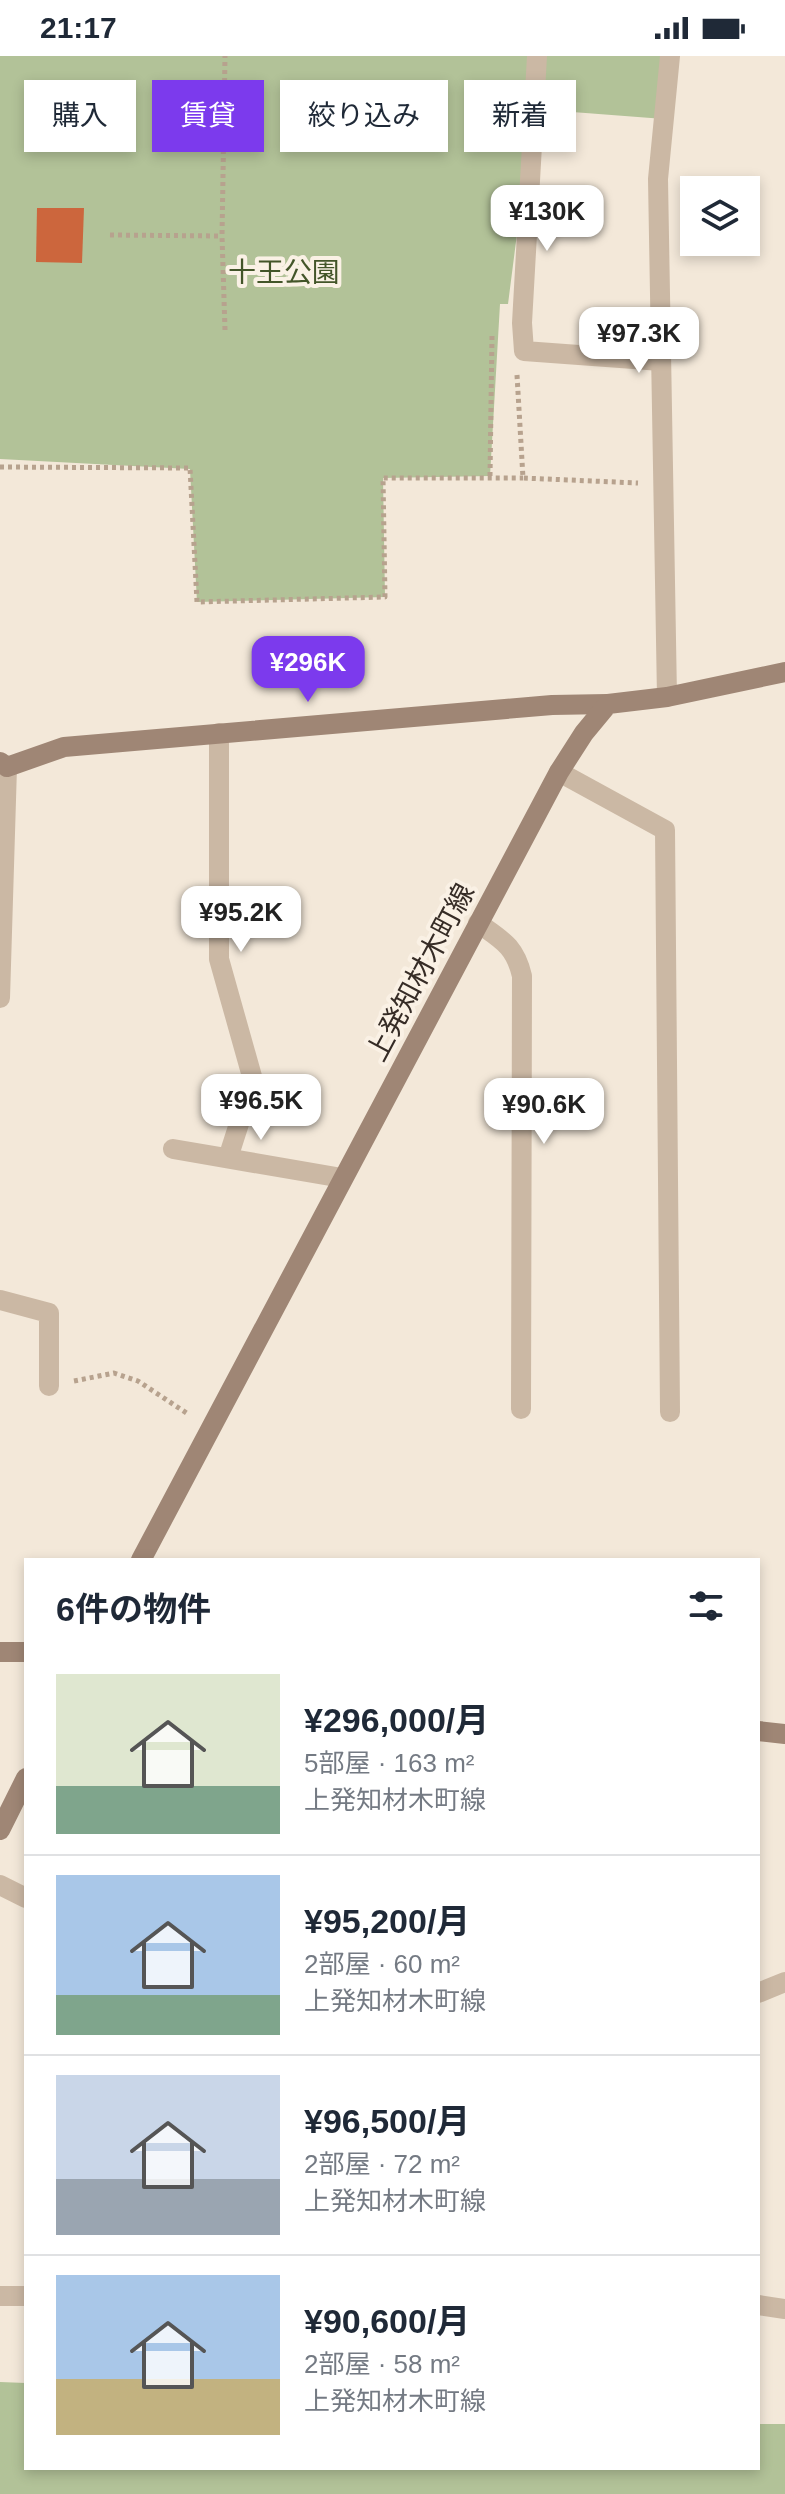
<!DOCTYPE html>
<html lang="ja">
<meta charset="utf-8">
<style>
:root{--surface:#fff;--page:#f2f2f3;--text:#1f2937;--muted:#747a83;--line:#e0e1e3;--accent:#7c3aed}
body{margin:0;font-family:Helvetica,"Noto Sans JP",sans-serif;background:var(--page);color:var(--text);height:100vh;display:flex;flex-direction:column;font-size:30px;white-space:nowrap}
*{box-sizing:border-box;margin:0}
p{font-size:26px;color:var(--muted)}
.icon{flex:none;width:44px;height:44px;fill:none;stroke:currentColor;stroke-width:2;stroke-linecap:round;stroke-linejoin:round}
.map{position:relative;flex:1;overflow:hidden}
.sheet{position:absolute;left:24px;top:1502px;width:736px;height:912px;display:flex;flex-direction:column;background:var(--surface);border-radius:0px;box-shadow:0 4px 12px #0003}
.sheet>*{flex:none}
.guide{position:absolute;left:24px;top:24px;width:738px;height:72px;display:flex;gap:16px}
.controls{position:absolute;left:680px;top:120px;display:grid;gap:16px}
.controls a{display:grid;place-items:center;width:80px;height:80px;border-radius:0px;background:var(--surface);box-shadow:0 4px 12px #0003;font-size:40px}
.price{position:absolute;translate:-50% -68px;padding:0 18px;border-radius:16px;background:#fff;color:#222;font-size:26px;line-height:52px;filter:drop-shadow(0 2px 4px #0008)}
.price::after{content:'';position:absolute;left:50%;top:48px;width:24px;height:18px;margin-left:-12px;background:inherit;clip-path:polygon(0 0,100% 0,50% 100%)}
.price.on{background:var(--accent);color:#fff}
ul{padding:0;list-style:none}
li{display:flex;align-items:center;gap:24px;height:200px;padding:0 32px}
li+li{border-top:2px solid var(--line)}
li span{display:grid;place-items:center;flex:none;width:224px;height:160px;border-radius:0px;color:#555}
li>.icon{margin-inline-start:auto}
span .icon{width:96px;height:96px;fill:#fffc;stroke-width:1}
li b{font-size:34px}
h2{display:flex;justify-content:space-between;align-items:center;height:96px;padding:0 32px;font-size:34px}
.tag{padding:0 28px;border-radius:0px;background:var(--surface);box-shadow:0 4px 12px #0003;font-size:28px;line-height:72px}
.tag.on{background:var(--accent);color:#fff}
.status{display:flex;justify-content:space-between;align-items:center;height:56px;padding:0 40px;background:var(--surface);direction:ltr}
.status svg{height:22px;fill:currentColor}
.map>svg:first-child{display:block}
</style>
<div class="status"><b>21:17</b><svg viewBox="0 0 49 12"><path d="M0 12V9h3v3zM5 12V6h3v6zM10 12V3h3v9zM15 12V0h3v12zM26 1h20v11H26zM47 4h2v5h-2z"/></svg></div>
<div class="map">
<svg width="785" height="2438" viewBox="0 0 785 2438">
<rect width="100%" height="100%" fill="#f3e8d9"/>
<!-- green -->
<g fill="#b2c298">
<polygon points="0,0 670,0 664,63 533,53 508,248 500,248 490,420 383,422 385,541 197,546 190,413 0,403"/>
<polygon points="0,2326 26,2327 26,2412 758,2412 758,2368 785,2368 785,2438 0,2438"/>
</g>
<!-- building -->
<polygon fill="#cc663d" points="37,152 84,152 82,207 36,206"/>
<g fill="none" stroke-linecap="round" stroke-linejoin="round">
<!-- path -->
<g stroke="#b7a28e" stroke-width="5" stroke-dasharray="4 4" stroke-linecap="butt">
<polyline points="110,179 222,180"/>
<polyline points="225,274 222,180 225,0"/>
<polyline points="517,319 523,422 638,427"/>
<polyline points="0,411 190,412 197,546 385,541 383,422 523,422"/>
<polyline points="490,420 492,279"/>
<polyline points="74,1325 114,1317 138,1325 188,1358"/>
</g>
<!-- street -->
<g stroke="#cbb8a4" stroke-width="20">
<polyline points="537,0 522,267 524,295 661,305"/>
<polyline points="667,641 658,123 670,0"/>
<polyline points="219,677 219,903 253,1024 228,1102"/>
<polyline points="559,716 665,774 670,1356"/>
<path d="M478,867C502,884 515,890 522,920L521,1353"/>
<polyline points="0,942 7,711"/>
<polyline points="173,1093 342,1122"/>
<polyline points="0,1244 49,1257 49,1330"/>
<polyline points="0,1829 26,1842"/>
<polyline points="758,1937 785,1926"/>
<polyline points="0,2240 26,2240"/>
<polyline points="758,2249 785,2253"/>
</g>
<!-- secondary -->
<g stroke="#9f8675" stroke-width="20">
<polyline points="0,706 7,711 64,691 552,649 608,648"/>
<polyline points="141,1504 559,716 584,677 608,648 667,641 785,616"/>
<polyline points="0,1596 26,1596"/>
<polyline points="758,1675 785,1678"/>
<polyline points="0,1774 26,1722"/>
</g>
</g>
<g text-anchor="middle" stroke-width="8" stroke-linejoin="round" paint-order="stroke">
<!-- park labels -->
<g font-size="28" fill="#435529" stroke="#faf1e5">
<text x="284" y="226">十王公園</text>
</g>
<!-- street labels -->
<g font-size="28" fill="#362c26" stroke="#faf1e5">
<text transform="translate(420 916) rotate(-62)" y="10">上発知材木町線</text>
</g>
</g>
</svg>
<div class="controls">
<a><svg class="icon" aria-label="layers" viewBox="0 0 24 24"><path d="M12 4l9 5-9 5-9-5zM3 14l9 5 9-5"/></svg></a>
</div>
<b class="price" style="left:547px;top:197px">¥130K</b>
<b class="price" style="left:639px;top:319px">¥97.3K</b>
<b class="price on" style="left:308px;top:648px">¥296K</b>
<b class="price" style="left:241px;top:898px">¥95.2K</b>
<b class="price" style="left:261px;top:1086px">¥96.5K</b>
<b class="price" style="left:544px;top:1090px">¥90.6K</b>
<div class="guide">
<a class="tag">購入</a>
<a class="tag on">賃貸</a>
<a class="tag">絞り込み</a>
<a class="tag">新着</a>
</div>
<section class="sheet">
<h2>6件の物件<svg class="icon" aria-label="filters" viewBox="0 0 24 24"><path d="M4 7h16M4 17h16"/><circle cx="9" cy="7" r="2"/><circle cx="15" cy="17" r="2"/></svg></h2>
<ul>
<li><span style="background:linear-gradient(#dfe7d0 70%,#7fa58c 0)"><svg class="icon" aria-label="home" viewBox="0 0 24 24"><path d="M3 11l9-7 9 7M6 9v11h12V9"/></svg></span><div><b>¥296,000/月</b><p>5部屋 · 163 m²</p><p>上発知材木町線</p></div></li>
<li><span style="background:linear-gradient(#a9c7e8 75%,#7fa58c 0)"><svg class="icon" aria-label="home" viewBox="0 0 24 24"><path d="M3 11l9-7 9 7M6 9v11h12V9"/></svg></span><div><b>¥95,200/月</b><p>2部屋 · 60 m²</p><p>上発知材木町線</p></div></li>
<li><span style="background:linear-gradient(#c9d6e8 65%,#9aa5b1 0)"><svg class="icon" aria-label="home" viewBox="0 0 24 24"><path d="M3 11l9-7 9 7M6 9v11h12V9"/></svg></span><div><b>¥96,500/月</b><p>2部屋 · 72 m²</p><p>上発知材木町線</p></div></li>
<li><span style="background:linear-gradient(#a9c7e8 65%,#c2b280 0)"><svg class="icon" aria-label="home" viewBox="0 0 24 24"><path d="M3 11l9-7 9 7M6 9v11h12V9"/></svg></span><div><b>¥90,600/月</b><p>2部屋 · 58 m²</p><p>上発知材木町線</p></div></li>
</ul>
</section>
</div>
